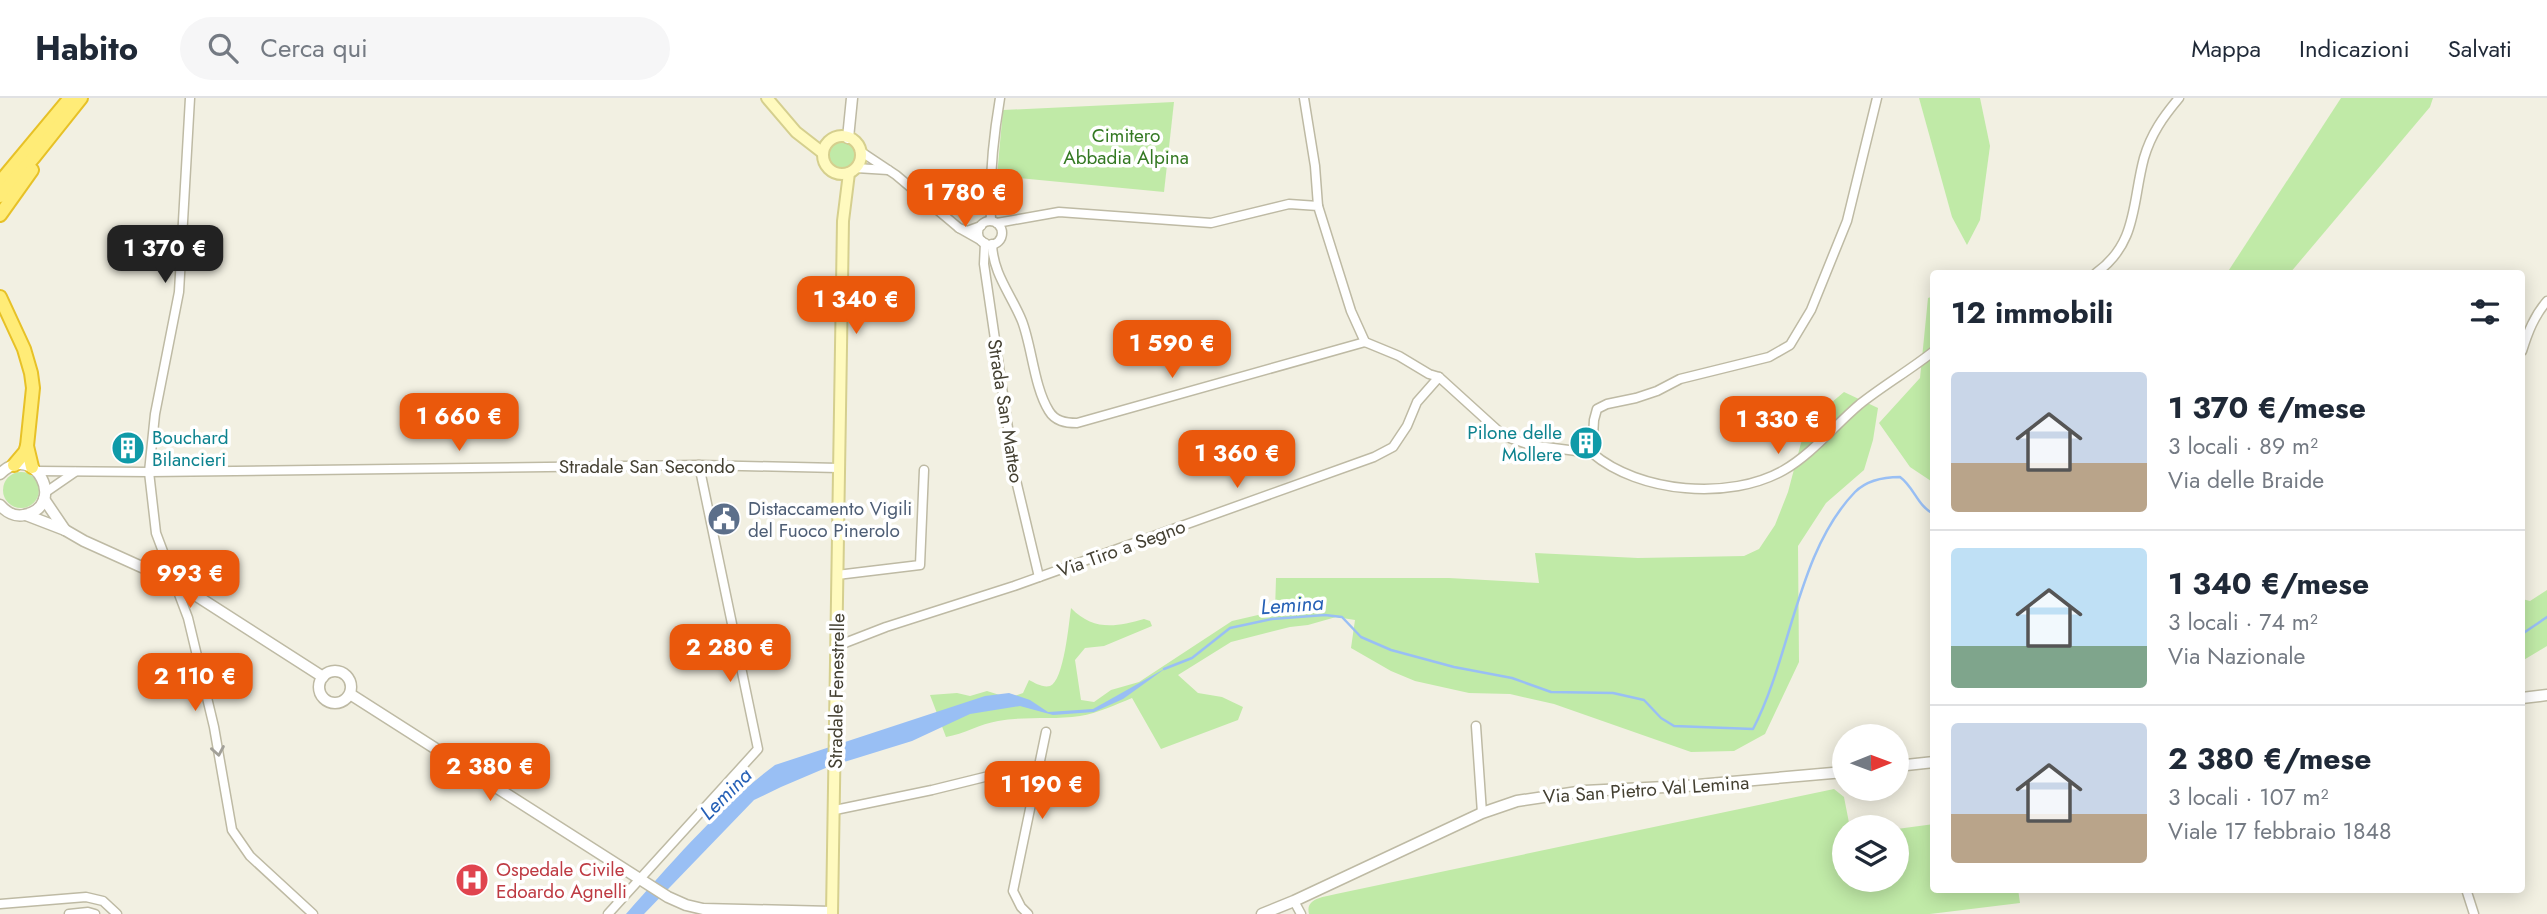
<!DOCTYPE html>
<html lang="it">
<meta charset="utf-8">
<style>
:root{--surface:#fff;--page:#f6f6f7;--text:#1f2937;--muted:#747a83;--line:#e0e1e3;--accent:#ea580c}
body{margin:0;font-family:Jost,sans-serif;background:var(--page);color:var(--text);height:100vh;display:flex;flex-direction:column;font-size:26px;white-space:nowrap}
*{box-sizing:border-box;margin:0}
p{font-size:23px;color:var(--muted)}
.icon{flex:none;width:38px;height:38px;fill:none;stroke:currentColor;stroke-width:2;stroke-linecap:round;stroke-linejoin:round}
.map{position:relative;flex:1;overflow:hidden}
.sheet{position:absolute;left:1930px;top:172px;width:595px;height:623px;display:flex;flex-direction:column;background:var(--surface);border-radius:7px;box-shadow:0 4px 18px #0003}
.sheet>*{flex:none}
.needle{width:46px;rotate:89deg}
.tools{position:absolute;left:1832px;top:626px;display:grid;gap:14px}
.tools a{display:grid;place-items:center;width:77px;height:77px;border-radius:50%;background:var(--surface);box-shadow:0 4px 18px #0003;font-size:35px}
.price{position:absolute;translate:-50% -60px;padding:0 16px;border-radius:14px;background:var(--accent);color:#fff;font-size:23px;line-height:46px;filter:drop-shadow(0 2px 4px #0008)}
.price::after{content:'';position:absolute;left:50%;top:42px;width:21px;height:16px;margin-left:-10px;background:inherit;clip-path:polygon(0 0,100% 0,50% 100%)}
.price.selected{background:#222;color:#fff}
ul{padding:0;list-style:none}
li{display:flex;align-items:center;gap:21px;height:175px;padding:0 21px}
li+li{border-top:2px solid var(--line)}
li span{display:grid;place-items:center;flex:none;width:196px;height:140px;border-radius:7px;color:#555}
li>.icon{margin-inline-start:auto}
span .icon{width:84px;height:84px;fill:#fffc;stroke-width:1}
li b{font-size:30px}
h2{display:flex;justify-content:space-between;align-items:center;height:84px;padding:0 21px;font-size:30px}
header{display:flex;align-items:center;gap:42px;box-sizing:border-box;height:98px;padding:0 35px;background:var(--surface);border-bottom:2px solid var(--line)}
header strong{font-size:33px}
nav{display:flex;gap:38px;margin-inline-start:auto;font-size:24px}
.search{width:490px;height:63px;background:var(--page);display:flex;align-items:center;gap:18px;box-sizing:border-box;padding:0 24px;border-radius:38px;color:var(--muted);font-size:26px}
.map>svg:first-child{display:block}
</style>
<header>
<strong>Habito</strong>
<div class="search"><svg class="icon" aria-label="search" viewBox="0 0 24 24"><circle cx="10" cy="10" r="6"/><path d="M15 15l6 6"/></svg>Cerca qui</div>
<nav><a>Mappa</a><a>Indicazioni</a><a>Salvati</a></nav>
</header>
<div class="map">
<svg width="2547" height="816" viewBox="0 0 2547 816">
<rect width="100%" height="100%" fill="#f2f0e2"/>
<!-- green -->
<g fill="#c0eaa7">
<polygon points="1919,0 1980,0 1990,48 1980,122 1967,147 1952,119"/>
<polygon points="2341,0 2433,0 2430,9 2290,175 2227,175"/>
<polygon points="1174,4 1164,94 997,78 1003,12"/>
<circle cx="842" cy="57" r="13"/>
<polygon points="1934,198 1934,385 1910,369 1879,325 1920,280 1928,200"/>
<path d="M1844,294L1878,310L1873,342L1864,372L1826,405L1798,448L1799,564L1765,636L1734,653L1691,654L1554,606L1510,596L1469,595L1415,583L1391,573L1351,550L1355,522L1336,519L1308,527L1290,529L1231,544L1178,577L1198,595L1222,599L1243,609L1238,622L1161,651L1132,600C1115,607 1098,615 1080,618C1053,622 1025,618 998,623C980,626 964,636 946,639L930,597L957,595L970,598L987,593L1009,600L1023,595L1029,582C1035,585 1043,590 1050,588C1064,583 1069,524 1071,510C1093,533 1116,529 1144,521L1150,523L1152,528L1104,548L1085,550L1075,562L1081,602L1094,604L1111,592L1139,584L1232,523L1275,513L1276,480H1449L1539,485L1535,455L1638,460L1744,458L1759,451L1775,427L1788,394L1801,345L1813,320Z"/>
<circle cx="21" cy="392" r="18"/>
<polygon points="2547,492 2547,548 2522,563 2522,501 2530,503"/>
<path d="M1834,691L1844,699L1850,730H1844V782H1897V731L1934,726V791H2018L2020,805L1930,816H1309C1305,800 1324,799 1336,796Z"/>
</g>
<!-- water -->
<path fill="#99bff4" d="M1166,570L1123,601L1094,614L1053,617L1020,608L970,616L912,643L828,669L781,689L754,702L644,816H626C672,764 719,709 775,667L985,598L1009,595L1030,602L1048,614L1093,611Z"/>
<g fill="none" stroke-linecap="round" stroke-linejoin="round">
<!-- stream -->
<g stroke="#99bff4" stroke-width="2.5">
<polyline points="2522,536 2547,519"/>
<path d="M1164,571L1192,560L1230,530L1272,521L1325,517L1342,519L1361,539L1391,552L1454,569L1512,580L1551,594L1613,595L1644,602L1661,620L1674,628L1753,631C1791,559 1797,454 1855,394C1867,382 1884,379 1900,379C1914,389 1918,409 1934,416"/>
</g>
<defs>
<g id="minor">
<polyline points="190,0 179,194 155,316 149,374 156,435 188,520 214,629 232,732 250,758 313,816"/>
<polyline points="1304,0 1315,68 1318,108"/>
<polyline points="860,53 896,77 959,130"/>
<polyline points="856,70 888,72"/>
<path d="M991,123C989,81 993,41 1000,0"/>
<circle cx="990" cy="135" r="12"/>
<polyline points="997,125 1059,114 1211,125 1289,106 1318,108 1351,213 1365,244"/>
<polyline points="981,128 967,133 959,130 982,143"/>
<polyline points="985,145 984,166 1015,378 1039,479"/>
<path d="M992,146C993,176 1011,196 1022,223C1032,249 1034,289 1049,313C1055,323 1065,325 1077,325L1365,244L1399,258L1429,276L1439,279"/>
<path d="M2096,175C2138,145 2132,104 2144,60C2151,36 2163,19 2179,0"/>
<path d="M2522,253C2528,234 2534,218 2547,203"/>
<polyline points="1592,355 1594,322 1597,311 1607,306 1636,300 1657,293 1680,281 1769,259 1790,247 1811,212 1847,123 1877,0"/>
<path d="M1592,355C1639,395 1730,403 1784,372C1812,356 1835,327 1860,306C1884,287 1910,272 1934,253"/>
<polyline points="37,373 149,374 699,367 839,370"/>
<polyline points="46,394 75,374"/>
<polyline points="837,477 920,467 924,372"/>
<polyline points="837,548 886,529 1014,488 1374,359 1393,349 1407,328 1417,304 1439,279 1504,338 1530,347 1592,355"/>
<polyline points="1476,628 1482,715"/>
<polyline points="835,712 932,692 1013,672"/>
<polyline points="2466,791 2474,816"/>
<polyline points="1294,803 1301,816"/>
<polyline points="0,806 86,799 103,803 117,816"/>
<polyline points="69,816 88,814 95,816"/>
<polyline points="608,816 758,651 699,367"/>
<polyline points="1028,816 1021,809 1013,793 1046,634"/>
</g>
<g id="tertiary">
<polyline points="848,40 852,0"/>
<path d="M0,376C35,341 68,409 24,417C15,419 6,414 0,407"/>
<polyline points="44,401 65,432"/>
<polyline points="26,417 65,432 84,443 175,484 323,579"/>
<circle cx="335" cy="589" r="16"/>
<polyline points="350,596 668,799 686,807 703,811 832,814"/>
<polyline points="2522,600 2547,597"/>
<polyline points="1897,668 1934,664"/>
<polyline points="1262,816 1294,803 1482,715 1517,703 1584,693 1686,688 1844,674"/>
</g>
<g id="secondary">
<polyline points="767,0 796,34 823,55"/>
<circle cx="842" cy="57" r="19"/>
<polyline points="832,816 843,123 849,75"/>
</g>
<g id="trunk">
<polyline points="0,84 70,0"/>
<polyline points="0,98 34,59 81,0"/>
<polyline points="0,117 32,72"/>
<polyline points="0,199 24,251 31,275 33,290 27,348 32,369"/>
<polyline points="14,367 25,354 27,348"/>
</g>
</defs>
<!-- minor casing -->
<use href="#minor" stroke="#bebaa4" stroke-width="11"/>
<!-- tertiary casing -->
<use href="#tertiary" stroke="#bebaa4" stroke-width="13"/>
<!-- secondary casing -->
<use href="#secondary" stroke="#d5cf8e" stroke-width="14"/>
<!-- trunk casing -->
<use href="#trunk" stroke="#e7c127" stroke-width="16"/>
<!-- minor -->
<use href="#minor" stroke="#fff" stroke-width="8"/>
<!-- tertiary -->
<use href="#tertiary" stroke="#fff" stroke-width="10"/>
<!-- secondary -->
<use href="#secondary" stroke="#fffabf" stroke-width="10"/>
<!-- trunk -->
<use href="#trunk" stroke="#ffec77" stroke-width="12"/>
</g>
<!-- one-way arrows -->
<defs><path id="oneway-chevron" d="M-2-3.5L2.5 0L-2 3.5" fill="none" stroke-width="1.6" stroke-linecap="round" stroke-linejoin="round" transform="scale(1.75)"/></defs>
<use stroke="#a2a098" href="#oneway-chevron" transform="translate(218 653) rotate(80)"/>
<!-- icons -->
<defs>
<symbol id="building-disc" viewBox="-11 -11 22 22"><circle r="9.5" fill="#0f9aa8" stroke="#fff"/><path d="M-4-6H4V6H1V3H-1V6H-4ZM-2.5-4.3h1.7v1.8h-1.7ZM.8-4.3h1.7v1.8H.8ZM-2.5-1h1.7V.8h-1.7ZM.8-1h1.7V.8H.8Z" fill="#fff"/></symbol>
<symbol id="civic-disc" viewBox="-11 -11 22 22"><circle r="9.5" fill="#5c6f8a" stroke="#fff"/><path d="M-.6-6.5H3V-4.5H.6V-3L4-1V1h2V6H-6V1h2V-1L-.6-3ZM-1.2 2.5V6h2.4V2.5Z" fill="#fff"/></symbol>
<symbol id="hospital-disc" viewBox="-11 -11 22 22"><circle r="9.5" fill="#e0444e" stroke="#fff"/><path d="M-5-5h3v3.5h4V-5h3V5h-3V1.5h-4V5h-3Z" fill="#fff"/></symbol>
</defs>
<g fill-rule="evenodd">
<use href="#building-disc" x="1567" y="326" width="38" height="38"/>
<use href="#building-disc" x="109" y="331" width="38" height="38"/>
<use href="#civic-disc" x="705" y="402" width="38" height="38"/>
<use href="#hospital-disc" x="453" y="763" width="38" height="38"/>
</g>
<g text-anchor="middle" stroke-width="7" stroke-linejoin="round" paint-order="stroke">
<!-- park labels -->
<g font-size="19" fill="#347923" stroke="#fff">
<text x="1126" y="44">Cimitero<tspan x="1126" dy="22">Abbadia Alpina</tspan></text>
</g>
<!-- street labels -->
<g font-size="19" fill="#444032" stroke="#fff">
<text transform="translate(1006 313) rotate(81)" y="7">Strada San Matteo</text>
<text x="647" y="375">Stradale San Secondo</text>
<text transform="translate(1121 450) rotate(-20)" y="7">Via Tiro a Segno</text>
<text transform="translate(836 593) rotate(-89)" y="7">Stradale Fenestrelle</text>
<text transform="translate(1646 691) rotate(-4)" y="7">Via San Pietro Val Lemina</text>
</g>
<!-- culture labels -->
<g font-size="19" fill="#0d838f" stroke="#fff" text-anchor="end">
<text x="1562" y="341">Pilone delle<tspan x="1562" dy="22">Mollere</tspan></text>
<text x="152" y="346" text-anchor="start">Bouchard<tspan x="152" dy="22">Bilancieri</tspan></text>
</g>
<!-- service labels -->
<g font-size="19" fill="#4e5e75" stroke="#fff" text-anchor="start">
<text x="748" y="417">Distaccamento Vigili<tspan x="748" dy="22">del Fuoco Pinerolo</tspan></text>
</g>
<!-- health labels -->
<g font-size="19" fill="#be3a42" stroke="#fff" text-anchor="start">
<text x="496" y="778">Ospedale Civile<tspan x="496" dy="22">Edoardo Agnelli</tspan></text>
</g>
<!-- water labels -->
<g font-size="21" font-style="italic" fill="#2660b6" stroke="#fff">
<text transform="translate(1292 507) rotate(-4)" y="7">Lemina</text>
<text transform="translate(726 696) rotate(-45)" y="7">Lemina</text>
</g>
</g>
</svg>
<div class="tools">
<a><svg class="needle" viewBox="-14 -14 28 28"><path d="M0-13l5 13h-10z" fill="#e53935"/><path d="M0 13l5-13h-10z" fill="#747a83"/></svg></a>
<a><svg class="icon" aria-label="layers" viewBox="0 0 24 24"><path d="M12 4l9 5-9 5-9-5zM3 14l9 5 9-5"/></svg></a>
</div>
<b class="price" style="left:965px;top:131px">1 780 €</b>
<b class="price selected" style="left:165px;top:187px">1 370 €</b>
<b class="price" style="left:856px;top:238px">1 340 €</b>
<b class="price" style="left:1172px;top:282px">1 590 €</b>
<b class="price" style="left:459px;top:355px">1 660 €</b>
<b class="price" style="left:1778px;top:358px">1 330 €</b>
<b class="price" style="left:1237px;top:392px">1 360 €</b>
<b class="price" style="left:190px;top:512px">993 €</b>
<b class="price" style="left:730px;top:586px">2 280 €</b>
<b class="price" style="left:195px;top:615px">2 110 €</b>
<b class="price" style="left:490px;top:705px">2 380 €</b>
<b class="price" style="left:1042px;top:723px">1 190 €</b>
<section class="sheet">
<h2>12 immobili<svg class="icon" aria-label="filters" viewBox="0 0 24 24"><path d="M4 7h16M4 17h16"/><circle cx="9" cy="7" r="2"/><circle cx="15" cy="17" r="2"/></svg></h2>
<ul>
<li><span style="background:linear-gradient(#c9d6e8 65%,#b9a48a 0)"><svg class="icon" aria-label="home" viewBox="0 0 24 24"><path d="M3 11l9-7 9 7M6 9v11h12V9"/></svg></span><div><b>1 370 €/mese</b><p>3 locali · 89 m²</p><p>Via delle Braide</p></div></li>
<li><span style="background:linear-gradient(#bfe0f5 70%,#7fa58c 0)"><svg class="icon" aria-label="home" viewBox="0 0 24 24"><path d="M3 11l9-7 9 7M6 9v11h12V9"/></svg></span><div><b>1 340 €/mese</b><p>3 locali · 74 m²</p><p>Via Nazionale</p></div></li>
<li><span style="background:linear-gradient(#c9d6e8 65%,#b9a48a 0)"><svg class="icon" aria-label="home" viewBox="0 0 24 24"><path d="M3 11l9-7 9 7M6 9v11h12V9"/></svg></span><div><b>2 380 €/mese</b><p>3 locali · 107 m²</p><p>Viale 17 febbraio 1848</p></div></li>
</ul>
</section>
</div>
